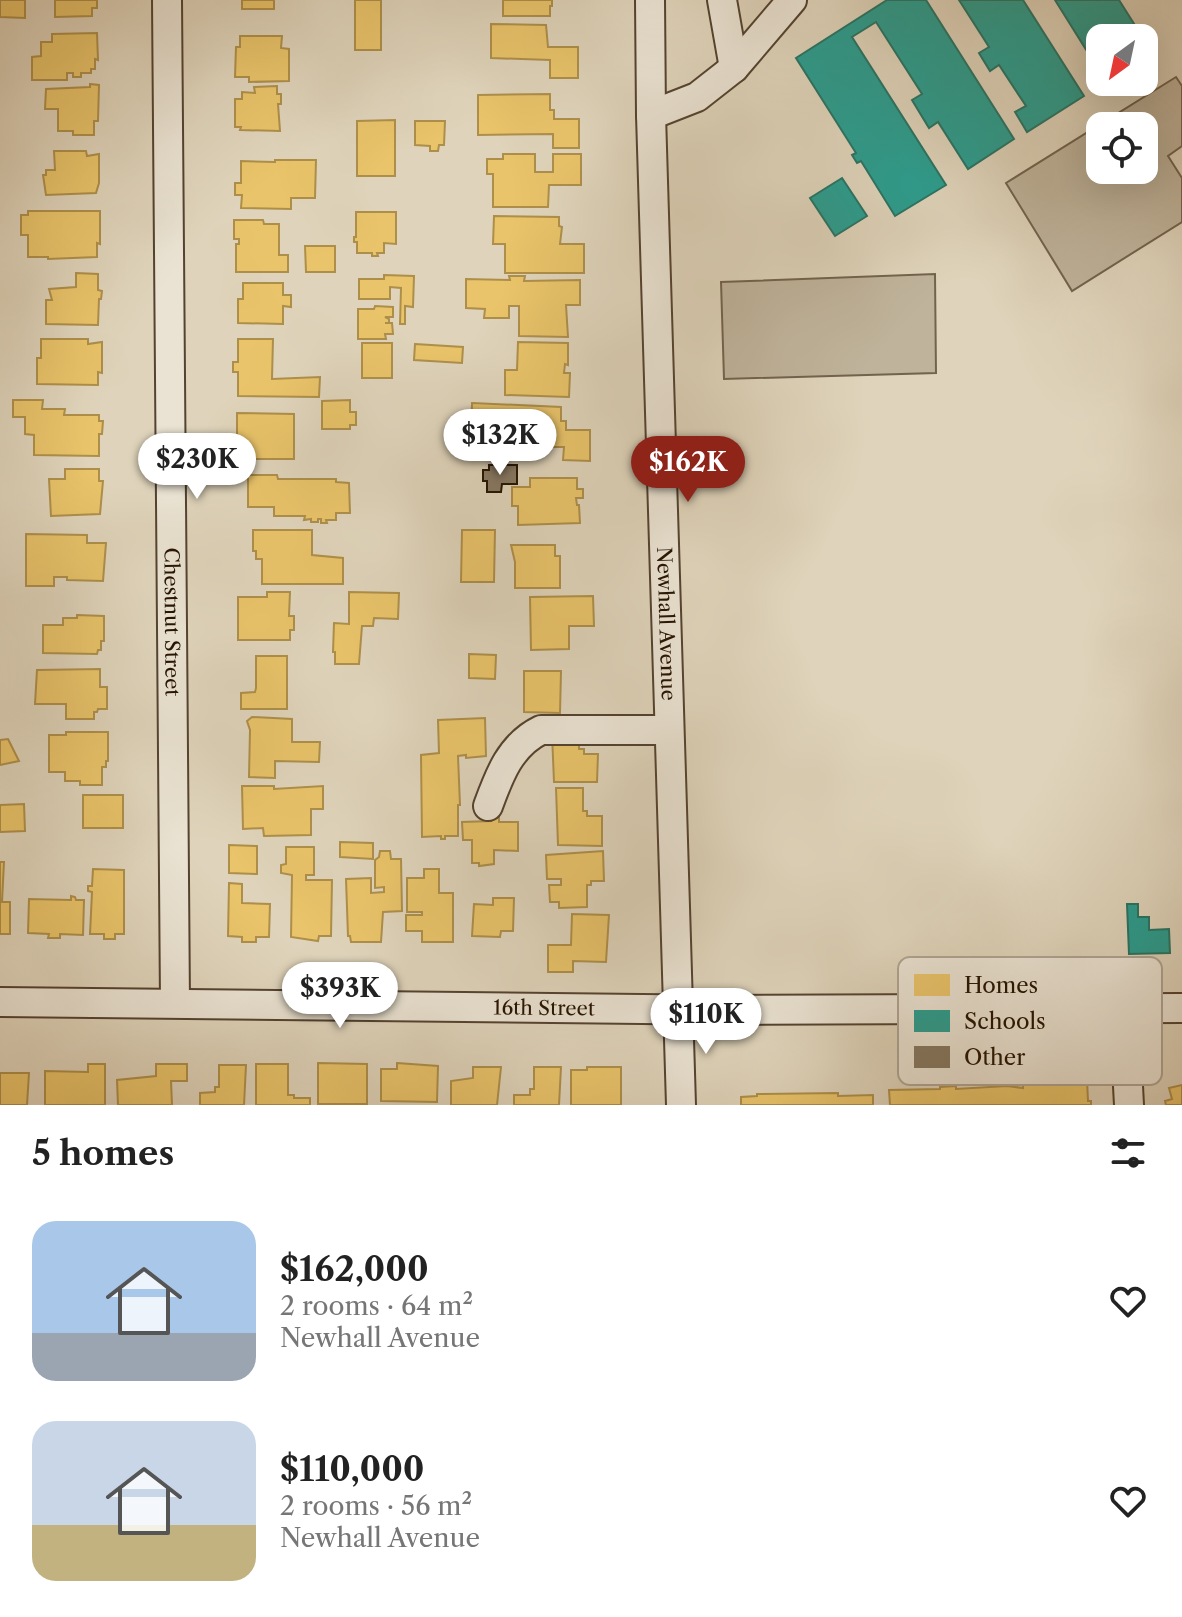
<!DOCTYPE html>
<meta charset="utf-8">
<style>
:root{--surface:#fff;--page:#f2f2f2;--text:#222;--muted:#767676;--accent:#8f2418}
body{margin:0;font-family:"Libre Caslon Text",serif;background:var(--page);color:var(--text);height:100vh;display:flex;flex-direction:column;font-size:30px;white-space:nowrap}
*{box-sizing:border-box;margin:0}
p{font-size:26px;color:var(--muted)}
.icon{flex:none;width:44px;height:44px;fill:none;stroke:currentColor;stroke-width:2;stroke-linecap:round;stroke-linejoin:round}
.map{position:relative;height:1105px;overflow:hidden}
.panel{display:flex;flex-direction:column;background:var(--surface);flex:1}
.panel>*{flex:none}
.needle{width:52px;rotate:213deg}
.buttons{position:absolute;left:1086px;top:24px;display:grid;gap:16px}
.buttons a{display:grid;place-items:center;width:72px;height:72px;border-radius:16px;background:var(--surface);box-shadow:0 8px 32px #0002;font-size:40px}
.price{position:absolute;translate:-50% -68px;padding:0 18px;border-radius:28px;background:#fff;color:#222;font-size:26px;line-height:52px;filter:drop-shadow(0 2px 4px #0008)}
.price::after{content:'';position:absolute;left:50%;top:48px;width:24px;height:18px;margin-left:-12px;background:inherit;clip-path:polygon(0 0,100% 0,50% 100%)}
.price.selected{background:var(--accent);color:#fff}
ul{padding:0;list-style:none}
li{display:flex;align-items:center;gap:24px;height:200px;padding:0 32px}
li span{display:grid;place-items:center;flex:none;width:224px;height:160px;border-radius:24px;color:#555}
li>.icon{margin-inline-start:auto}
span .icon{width:96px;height:96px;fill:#fffc;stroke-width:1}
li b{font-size:34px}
h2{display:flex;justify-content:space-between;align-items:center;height:96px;padding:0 32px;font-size:34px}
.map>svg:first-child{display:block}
</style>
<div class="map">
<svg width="1182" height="1105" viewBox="0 0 1182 1105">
<rect width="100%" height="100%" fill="#dfd4bb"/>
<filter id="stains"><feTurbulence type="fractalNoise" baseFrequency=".0025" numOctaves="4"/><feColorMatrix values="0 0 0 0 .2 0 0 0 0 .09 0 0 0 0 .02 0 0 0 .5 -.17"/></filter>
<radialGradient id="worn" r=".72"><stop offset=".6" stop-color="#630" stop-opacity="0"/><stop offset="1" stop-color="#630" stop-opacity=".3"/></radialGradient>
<!-- green -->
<g fill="#bfb39b" stroke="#72634e" stroke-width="2" fill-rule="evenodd">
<path d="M1176,77L1182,86V146L1168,156L1182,178V222L1072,291L1006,183ZM1100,126H1144V170H1100Z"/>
<polygon points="935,274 936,373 724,379 721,282"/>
</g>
<!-- homes -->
<g fill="#e9c46a" stroke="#ae8f4a" stroke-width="2">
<polygon points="0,0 25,0 25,18 0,17"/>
<polygon points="55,0 97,0 97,8 92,8 92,16 55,17"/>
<rect x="242" y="0" width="32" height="9"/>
<rect x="355" y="0" width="26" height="50"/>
<polygon points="503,0 552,0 552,6 550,6 550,16 503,16"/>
<polygon points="491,24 546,25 548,47 578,47 578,78 550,78 550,60 491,58"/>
<polygon points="97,33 98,60 95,59 95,69 91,69 91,73 81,73 81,77 73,77 73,73 67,73 67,80 32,80 32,57 41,56 41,42 52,42 52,34"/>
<polygon points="240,36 282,36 281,48 289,49 289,81 249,82 249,77 235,77 236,47 240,47"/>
<polygon points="90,84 99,85 98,121 94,121 94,135 73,135 73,131 58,131 58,109 45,109 46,89 90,87"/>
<polygon points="277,86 277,94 281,94 281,104 278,104 280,131 240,130 241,127 235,127 235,99 242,99 242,92 255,93 254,87"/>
<polygon points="550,94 550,110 554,110 554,119 579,119 579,148 553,148 553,134 478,135 478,95"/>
<polygon points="395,120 395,176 357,176 357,121"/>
<polygon points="415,121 445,121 444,145 439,145 438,151 430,151 430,146 415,145"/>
<polygon points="54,151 86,151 87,156 99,154 99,183 96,193 46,195 43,175 46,175 46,170 55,170"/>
<polygon points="503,154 535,154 535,172 553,172 553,154 581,154 581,185 549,185 548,207 493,207 493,174 487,174 487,159 503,159"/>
<polygon points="275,160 316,160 315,198 291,198 291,209 241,208 242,195 235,195 235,183 241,183 241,161 275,162"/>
<polygon points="28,211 100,211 100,244 97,243 97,257 48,259 48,257 28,257 28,235 21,235 21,215 28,215"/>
<polygon points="356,212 396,212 396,244 384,243 384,253 377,253 378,256 372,256 372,253 357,253 357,242 354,242 354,237 356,237"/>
<polygon points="494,216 559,217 559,226 562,227 560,244 584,244 584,273 505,273 505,244 493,244"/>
<polygon points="234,220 263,220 264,224 279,224 279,255 288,255 288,272 236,272 236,244 239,244 239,239 234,239"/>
<polygon points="305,246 335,246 335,272 306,272"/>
<polygon points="76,273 98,274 98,290 102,291 101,299 99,299 98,325 46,324 46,300 52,300 49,289 76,287"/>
<polygon points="384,275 414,276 413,307 405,306 405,324 400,324 401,288 390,287 390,299 359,299 359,279 384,279"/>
<polygon points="509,276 525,276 524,281 580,280 580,305 566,305 568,337 519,336 519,306 509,306 509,318 484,318 485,309 466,308 466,279 510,280"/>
<polygon points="243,283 283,283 283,295 291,295 291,307 283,306 283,324 238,323 238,299 243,299"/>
<polygon points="375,306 393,307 393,317 385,317 389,319 389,323 385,323 392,323 393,334 385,334 386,339 358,339 358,309 374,309"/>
<polygon points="41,339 88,339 88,344 102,342 102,373 98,372 98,385 37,384 37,358 41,358"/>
<polygon points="238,339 273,339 272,379 320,377 319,397 238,396 238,372 233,372 233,362 238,362"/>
<polygon points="518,342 568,343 568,365 565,364 564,373 570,373 569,397 505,395 505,370 517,370"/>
<rect x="362" y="343" width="30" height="35"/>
<polygon points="415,344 463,347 462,363 414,360"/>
<polygon points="13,400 43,400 42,409 65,409 64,415 99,415 99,421 103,421 102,434 99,434 99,456 34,455 34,435 25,434 25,417 13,417"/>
<polygon points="350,400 350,412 356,412 356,425 350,425 350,429 322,429 322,401"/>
<polygon points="472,403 561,407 561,421 566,421 566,430 590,430 590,461 563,460 564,447 471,447"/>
<polygon points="237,413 294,414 294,459 244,459 244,453 237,453"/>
<polygon points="65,469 99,469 99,481 103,481 100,514 51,516 49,479 65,479"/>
<polygon points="248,475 277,475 278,479 336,479 336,482 349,483 350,513 336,513 336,520 326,520 327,523 321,523 321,519 318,519 318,522 311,522 311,519 304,520 305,516 274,516 274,507 248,507"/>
<polygon points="530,478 577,478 577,489 583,489 583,498 576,498 577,505 579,505 580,523 518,525 518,506 512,506 512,487 530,487"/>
<polygon points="253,530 312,530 312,555 343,558 343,584 262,584 262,559 256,559 256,551 253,551"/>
<polygon points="462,530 495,530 494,582 461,582"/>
<polygon points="26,534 87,535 87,543 106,543 103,581 67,580 67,577 54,577 54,586 26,586"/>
<polygon points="511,545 555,545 555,556 560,556 560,588 515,588 515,562"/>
<polygon points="267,592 290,592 289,616 294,616 294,630 290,630 290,640 238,640 238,597 267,597"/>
<polygon points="349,592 399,593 398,619 374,618 373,626 362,626 359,664 335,664 335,652 333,652 334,623 349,624"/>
<polygon points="593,596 594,626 569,626 569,649 531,650 530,597"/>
<polygon points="77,615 104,616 104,641 101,641 101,650 98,650 97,654 43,653 43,625 63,625 63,618 77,618"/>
<polygon points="469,654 496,655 495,679 469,678"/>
<polygon points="256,656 287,656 287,709 241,709 241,693 255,692 256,688"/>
<polygon points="100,669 100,687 107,687 107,709 98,709 97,712 94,712 94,719 66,719 66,704 35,704 37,670"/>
<polygon points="524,671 561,671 560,713 524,712"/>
<polygon points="252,717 292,719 292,742 320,742 319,762 275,761 275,778 249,777 250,730 247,721"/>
<polygon points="485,718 486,756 466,758 466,755 458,756 460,805 458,805 458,836 445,836 445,839 441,839 441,836 422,837 421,755 439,753 438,720"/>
<polygon points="66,732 108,732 108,761 106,761 106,767 102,767 102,785 80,785 80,781 65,781 65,772 49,772 49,735 66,735"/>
<polygon points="552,734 579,734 579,749 584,749 584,754 598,754 597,782 554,782"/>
<polygon points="8,739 19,761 0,765 0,740"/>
<polygon points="242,786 274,786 274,789 323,786 323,809 311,809 311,835 264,836 263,828 243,829"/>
<polygon points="556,788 583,788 583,811 587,811 587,816 602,816 602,846 558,845"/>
<rect x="83" y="795" width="40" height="33"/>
<polygon points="24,804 25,831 0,832 0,805"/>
<polygon points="491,818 499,818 499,822 518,822 518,851 494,850 494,864 479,866 479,863 472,863 472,840 463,840 462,822 491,821"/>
<polygon points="340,842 373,843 373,859 340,857"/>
<polygon points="229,845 257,846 257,874 229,873"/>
<polygon points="286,847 314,847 314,875 306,875 306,880 332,880 331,936 319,936 318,941 291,937 292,875 281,873 281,865 286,864"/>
<polygon points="380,851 390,851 391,859 401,859 402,911 383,912 381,942 351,942 350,936 348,936 346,879 371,878 371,893 384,892 384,887 375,888 375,860 379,857"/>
<polygon points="603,851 604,881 591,881 591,885 587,885 587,907 559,908 559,902 550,902 549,885 561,885 561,879 547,879 546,855"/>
<polygon points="0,862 4,862 2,902 10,902 10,934 0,934"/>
<polygon points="93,869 124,870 124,934 115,934 115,939 104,939 104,934 90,934 92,892 88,891 88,886 92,886"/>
<polygon points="424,869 439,869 439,893 453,893 453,942 422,942 422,931 406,931 406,915 422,915 422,912 407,912 407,878 424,878"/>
<polygon points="229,883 242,884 242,903 270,904 269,937 256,937 256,942 242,942 242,937 228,936"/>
<polygon points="71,896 75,897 76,900 84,900 83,935 60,934 60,938 48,938 49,934 28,933 29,899 71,900"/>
<polygon points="493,898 514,898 513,931 501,931 500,937 472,936 474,904 493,905"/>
<polygon points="572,914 609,915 606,962 573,961 573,972 548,972 548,945 571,945"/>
<polygon points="318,1063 367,1064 367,1104 318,1104"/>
<polygon points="397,1063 438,1066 437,1102 381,1101 381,1069 397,1069"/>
<polygon points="88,1064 105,1064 105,1105 45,1105 45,1071 88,1072"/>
<polygon points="156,1064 187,1064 187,1081 171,1081 172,1105 118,1105 117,1080 156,1076"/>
<polygon points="256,1064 288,1064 288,1095 294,1095 294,1098 310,1098 310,1105 256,1105"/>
<polygon points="219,1065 246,1065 244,1105 200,1105 200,1093 215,1092 215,1087 219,1087"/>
<polygon points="473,1067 501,1067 497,1105 451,1105 451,1081 473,1078"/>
<polygon points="534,1067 561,1067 559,1105 514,1105 514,1095 530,1095 530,1089 534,1089"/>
<polygon points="587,1067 621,1067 621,1105 571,1105 571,1070 587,1070"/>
<polygon points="1079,1070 1079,1081 1087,1080 1088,1101 1091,1101 1091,1105 890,1105 889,1090 940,1089 940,1087 956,1086 956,1089 1007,1086 1023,1088 1023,1082 1031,1082 1030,1072 1043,1072 1043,1083 1064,1082 1064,1071"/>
<polygon points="0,1073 29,1073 27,1105 0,1105"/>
<polygon points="1182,1085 1182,1105 1166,1105 1165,1101 1172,1099 1169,1088"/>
<polygon points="838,1093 838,1096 873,1095 873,1105 741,1105 741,1097 757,1096 757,1094"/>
</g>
<!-- schools -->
<g fill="#2a9d8f" stroke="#287464" stroke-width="2">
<polygon points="887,0 926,0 1014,139 968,169 938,122 929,128 912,100 922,94 876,22 852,37 946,185 895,216 861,161 857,163 852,155 856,153 796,58"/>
<polygon points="959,0 1023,0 1084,96 1027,132 1015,112 1026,106 999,65 990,71 979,53 989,47"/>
<polygon points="1055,0 1119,0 1143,38 1100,38 1100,72"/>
<polygon points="842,178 867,216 835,236 810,198"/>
<polygon points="1127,904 1138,904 1138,917 1149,917 1149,930 1169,929 1170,953 1129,954"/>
</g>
<!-- building -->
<polygon fill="#867762" stroke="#251301" stroke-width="2" points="489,465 517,465 517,484 502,484 501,492 487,492 487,481 483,481 483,470 489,470"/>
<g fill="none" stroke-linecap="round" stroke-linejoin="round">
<defs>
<g id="minor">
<path id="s1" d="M167,0L175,1003"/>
<path id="s2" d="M650,0L651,115L681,1105"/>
<polyline points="722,0 734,68"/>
<polyline points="651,115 697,97 734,68 792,0"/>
<path d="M488,806C499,776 510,745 541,730H668"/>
<path id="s3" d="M0,1002L731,1010L1182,1008"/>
<polyline points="1124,1010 1129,1105"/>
</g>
</defs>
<!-- minor casing -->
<use href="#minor" stroke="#544330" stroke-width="32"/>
<!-- minor -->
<use href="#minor" stroke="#eae3d3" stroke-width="28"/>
</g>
<g text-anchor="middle" stroke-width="8" stroke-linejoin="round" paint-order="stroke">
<!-- street labels -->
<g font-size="20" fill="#251301" stroke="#eae3d3">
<text dy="7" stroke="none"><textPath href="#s1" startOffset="622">Chestnut Street</textPath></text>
<text dy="7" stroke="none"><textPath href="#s2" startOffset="624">Newhall Avenue</textPath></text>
<text dy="7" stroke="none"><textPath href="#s3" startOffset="544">16th Street</textPath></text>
</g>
</g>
<!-- legend -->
<rect x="898" y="957" width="264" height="128" rx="12" fill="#eae3d3" stroke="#afa594" stroke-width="2"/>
<rect x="914" y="974" width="36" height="22" fill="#e9c46a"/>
<rect x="914" y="1010" width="36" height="22" fill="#2a9d8f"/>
<rect x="914" y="1046" width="36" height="22" fill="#867762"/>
<g font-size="22" fill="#251301">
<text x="964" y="993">Homes</text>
<text x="964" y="1029">Schools</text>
<text x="964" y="1065">Other</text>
</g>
<rect width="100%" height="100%" filter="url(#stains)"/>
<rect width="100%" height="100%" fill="url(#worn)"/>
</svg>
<div class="buttons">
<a><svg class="needle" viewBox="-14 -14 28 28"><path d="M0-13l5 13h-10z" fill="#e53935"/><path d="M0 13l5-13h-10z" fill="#767676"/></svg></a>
<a><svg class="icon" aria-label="locate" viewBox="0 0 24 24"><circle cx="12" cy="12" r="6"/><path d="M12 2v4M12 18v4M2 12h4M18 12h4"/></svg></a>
</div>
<b class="price" style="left:500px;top:477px">$132K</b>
<b class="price" style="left:197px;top:501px">$230K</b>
<b class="price selected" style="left:688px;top:504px">$162K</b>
<b class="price" style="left:340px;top:1030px">$393K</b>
<b class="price" style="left:706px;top:1056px">$110K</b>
</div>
<section class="panel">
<h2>5 homes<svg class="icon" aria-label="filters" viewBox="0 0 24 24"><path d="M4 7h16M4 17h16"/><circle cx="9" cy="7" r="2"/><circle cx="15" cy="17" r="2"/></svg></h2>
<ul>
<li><span style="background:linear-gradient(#a9c7e8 70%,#9aa5b1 0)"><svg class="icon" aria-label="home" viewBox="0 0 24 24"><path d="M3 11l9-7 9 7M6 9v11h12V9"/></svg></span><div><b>$162,000</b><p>2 rooms · 64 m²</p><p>Newhall Avenue</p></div><svg class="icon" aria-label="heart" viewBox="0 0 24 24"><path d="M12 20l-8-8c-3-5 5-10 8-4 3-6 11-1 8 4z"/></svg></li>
<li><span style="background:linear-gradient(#c9d6e8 65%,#c2b280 0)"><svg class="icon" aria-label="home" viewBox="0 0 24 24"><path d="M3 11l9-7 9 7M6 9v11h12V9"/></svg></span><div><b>$110,000</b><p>2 rooms · 56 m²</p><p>Newhall Avenue</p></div><svg class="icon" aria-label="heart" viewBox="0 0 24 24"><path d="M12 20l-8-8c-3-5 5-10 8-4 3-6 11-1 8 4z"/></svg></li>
</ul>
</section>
